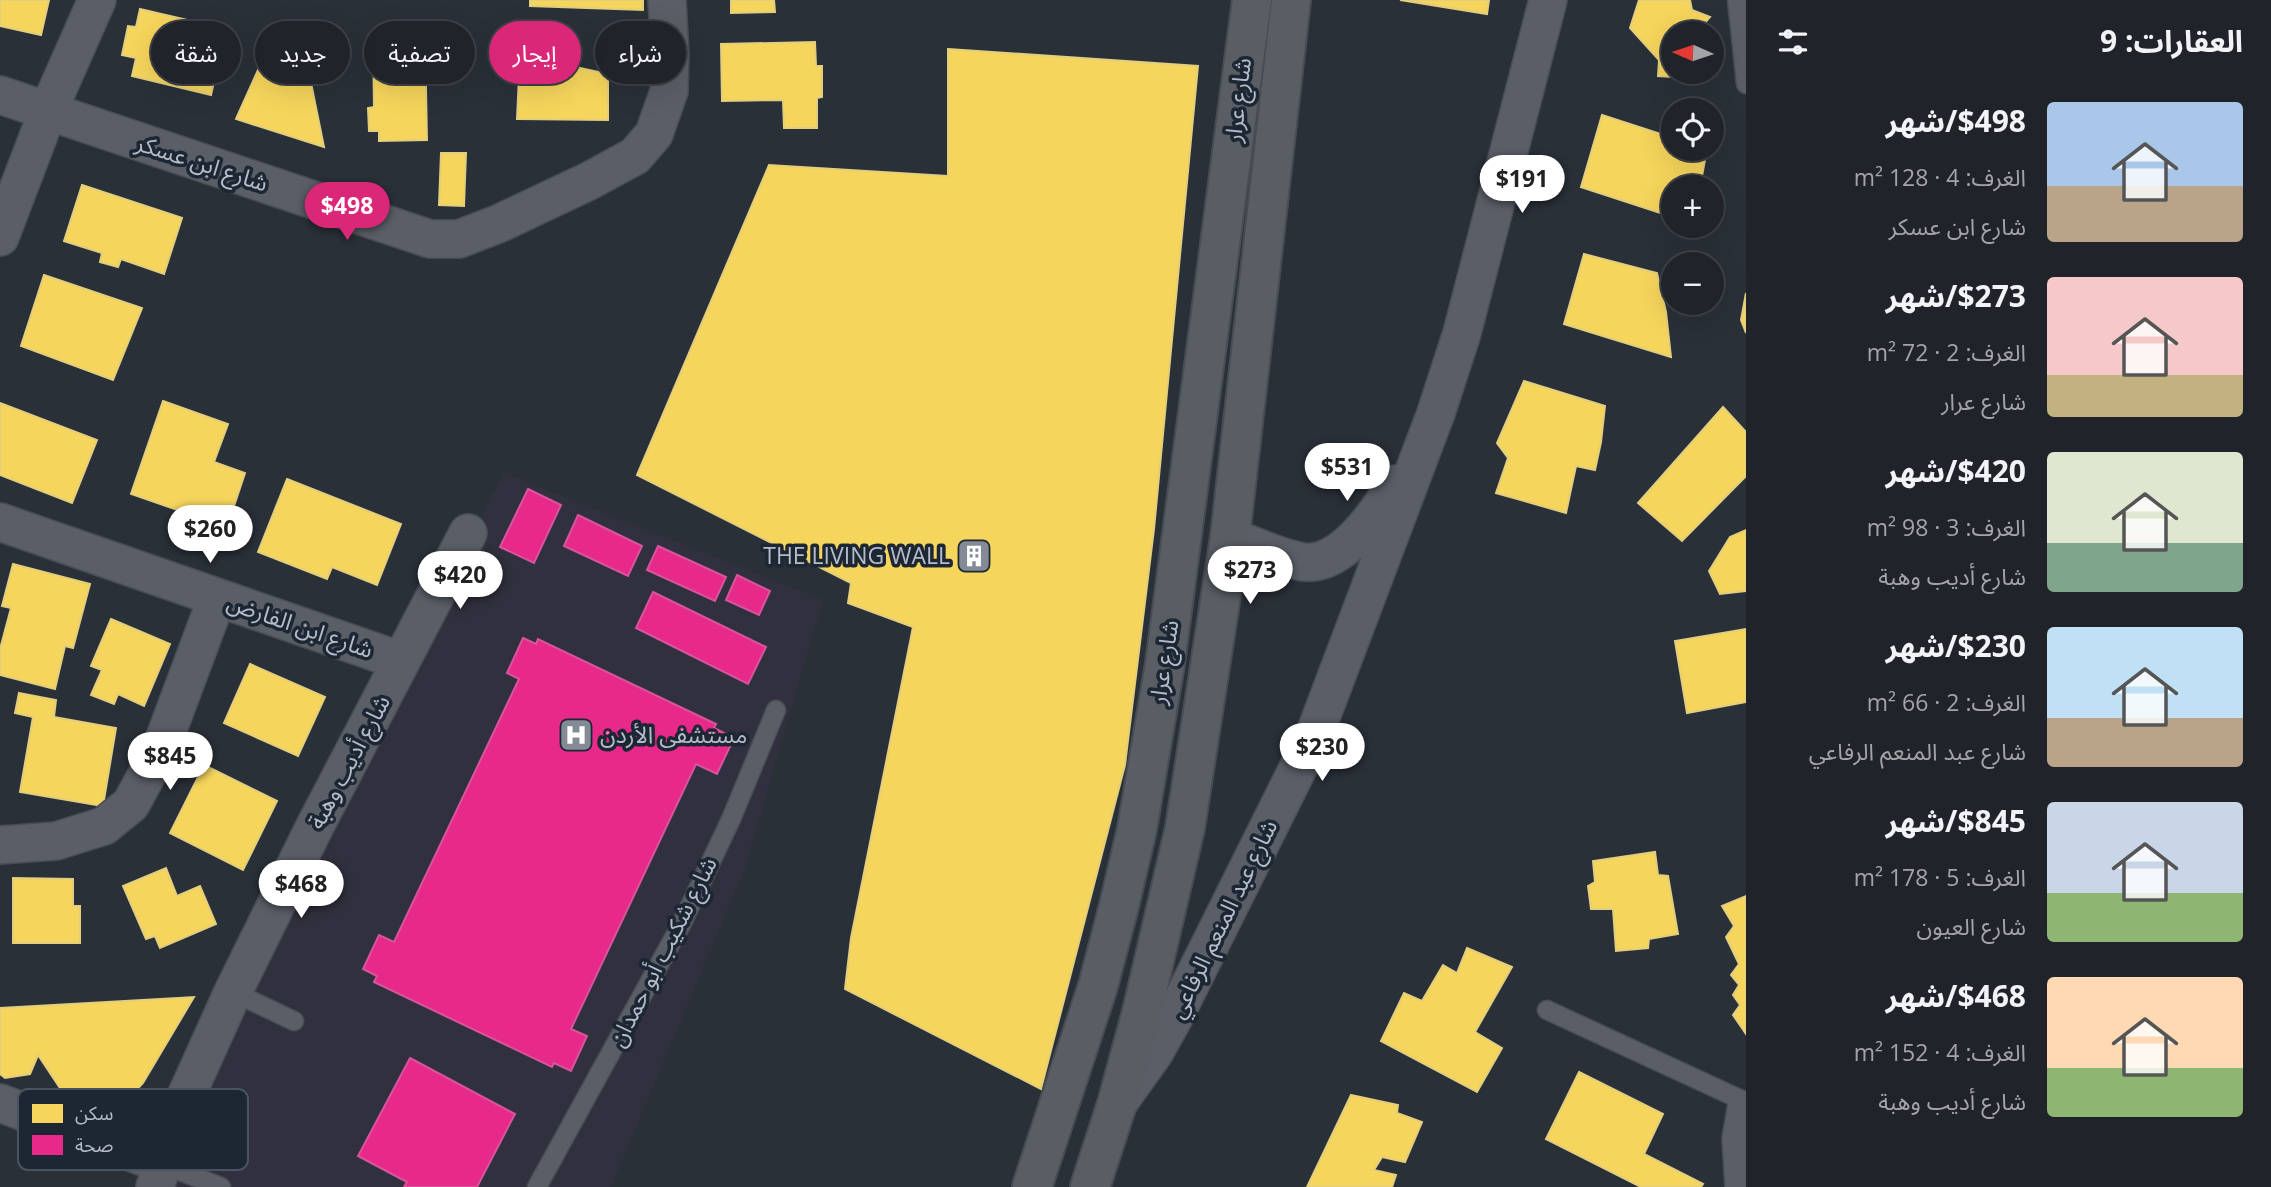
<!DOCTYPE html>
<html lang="ar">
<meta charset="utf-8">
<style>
:root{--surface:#20242a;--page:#282c32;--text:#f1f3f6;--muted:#a2a4a8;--line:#3d4147;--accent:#db2777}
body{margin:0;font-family:"Open Sans","Noto Sans Arabic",sans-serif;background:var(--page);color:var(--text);direction:rtl;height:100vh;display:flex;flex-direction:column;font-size:26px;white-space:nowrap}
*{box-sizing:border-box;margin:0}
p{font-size:23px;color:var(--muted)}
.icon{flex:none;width:38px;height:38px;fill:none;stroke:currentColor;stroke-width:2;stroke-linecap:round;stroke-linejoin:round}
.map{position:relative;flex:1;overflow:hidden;direction:ltr}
.drawer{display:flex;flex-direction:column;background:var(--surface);width:525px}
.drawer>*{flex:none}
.hud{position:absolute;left:21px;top:21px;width:665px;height:63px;direction:rtl;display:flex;gap:14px}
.needle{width:46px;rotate:273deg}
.controls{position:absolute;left:1661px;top:21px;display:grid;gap:14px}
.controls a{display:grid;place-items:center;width:63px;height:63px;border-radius:50%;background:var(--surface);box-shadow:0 7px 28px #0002,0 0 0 2px var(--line);font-size:35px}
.price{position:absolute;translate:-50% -60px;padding:0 16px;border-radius:24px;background:#fff;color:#222;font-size:23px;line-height:46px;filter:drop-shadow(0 2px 4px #0008)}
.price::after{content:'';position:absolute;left:50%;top:42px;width:21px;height:16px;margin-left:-10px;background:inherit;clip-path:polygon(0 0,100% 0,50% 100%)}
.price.on{background:var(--accent);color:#fff}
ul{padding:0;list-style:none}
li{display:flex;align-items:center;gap:21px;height:175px;padding:0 28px}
li span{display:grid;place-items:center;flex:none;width:196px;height:140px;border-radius:7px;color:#555}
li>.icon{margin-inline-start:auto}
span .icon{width:84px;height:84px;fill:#fffc;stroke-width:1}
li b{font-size:30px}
h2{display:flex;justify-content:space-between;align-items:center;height:84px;padding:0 28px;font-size:30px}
.tag{padding:0 24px;border-radius:32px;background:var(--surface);box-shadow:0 7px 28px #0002,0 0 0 2px var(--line);font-size:24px;line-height:63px}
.tag.on{background:var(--accent);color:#fff}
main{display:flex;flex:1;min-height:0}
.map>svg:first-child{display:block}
</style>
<main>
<section class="drawer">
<h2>العقارات: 9<svg class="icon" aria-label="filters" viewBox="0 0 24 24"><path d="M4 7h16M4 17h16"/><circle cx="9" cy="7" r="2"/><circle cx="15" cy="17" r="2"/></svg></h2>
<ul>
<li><span style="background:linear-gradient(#a9c7e8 60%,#b9a48a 0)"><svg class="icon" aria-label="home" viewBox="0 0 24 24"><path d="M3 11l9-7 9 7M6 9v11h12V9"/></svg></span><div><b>$498/شهر</b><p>الغرف: 4 · 128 m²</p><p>شارع ابن عسكر</p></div></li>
<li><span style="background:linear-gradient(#f6c9c9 70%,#c2b280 0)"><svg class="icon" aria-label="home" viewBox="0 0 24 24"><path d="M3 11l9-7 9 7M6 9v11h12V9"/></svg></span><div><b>$273/شهر</b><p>الغرف: 2 · 72 m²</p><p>شارع عرار</p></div></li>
<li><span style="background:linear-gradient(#dfe7d0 65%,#7fa58c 0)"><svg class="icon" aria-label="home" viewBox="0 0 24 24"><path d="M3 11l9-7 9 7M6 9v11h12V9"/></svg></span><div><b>$420/شهر</b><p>الغرف: 3 · 98 m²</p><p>شارع أديب وهبة</p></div></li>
<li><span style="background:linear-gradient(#bfe0f5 65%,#b9a48a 0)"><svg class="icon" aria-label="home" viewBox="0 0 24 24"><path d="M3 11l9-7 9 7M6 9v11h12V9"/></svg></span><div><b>$230/شهر</b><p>الغرف: 2 · 66 m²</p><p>شارع عبد المنعم الرفاعي</p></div></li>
<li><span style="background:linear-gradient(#c9d6e8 65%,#8fb573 0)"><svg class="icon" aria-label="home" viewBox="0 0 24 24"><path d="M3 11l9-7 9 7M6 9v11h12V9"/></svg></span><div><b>$845/شهر</b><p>الغرف: 5 · 178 m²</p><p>شارع العيون</p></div></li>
<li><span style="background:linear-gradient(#ffd9b3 65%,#8fb573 0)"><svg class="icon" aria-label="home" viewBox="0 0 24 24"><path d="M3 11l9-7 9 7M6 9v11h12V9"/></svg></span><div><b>$468/شهر</b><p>الغرف: 4 · 152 m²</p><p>شارع أديب وهبة</p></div></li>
</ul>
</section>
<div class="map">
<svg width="1746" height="1187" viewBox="0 0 1746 1187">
<rect width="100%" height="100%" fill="#2a3038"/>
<!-- medical -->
<polygon fill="#31303e" points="504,473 823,600 745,869 611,1187 176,1187 233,992"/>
<!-- homes -->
<g fill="#f6d55c" stroke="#e2ce7d" stroke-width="2">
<polygon points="0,0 49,0 41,35 0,26"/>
<polygon points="530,0 643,0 643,10 530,6"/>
<polygon points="731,0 774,0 775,12 731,13"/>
<polygon points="1400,0 1489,0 1487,14"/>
<polygon points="1639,0 1690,0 1692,10 1710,17 1698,31 1700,33 1673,33 1673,72 1712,72 1712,44 1722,61 1709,79 1658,76 1659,60 1630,28"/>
<polygon points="140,9 226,29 211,95 132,76 136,58 122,55 128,26 136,27"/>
<polygon points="425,39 427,140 379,141 379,131 369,131 368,108 374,107 373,40"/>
<polygon points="815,42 816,66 822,66 822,97 817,98 817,128 784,128 783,100 722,101 721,44"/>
<polygon points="948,49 1198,66 1154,529 1125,765 1041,1089 845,989 851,938 913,627 848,603 851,583 637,475 769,165 948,176"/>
<polygon points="267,50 307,63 324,147 236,119"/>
<polygon points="520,55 608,74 608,120 517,119"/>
<polygon points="1602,115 1673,138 1673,149 1707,149 1700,187 1673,187 1673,217 1581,187"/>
<polygon points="441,153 466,153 464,206 439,205"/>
<polygon points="82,185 182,218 164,274 121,259 118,267 100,262 102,253 64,241"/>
<polygon points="1584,254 1657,273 1666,312 1671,357 1564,324"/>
<polygon points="44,275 142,308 113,380 21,346"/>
<polygon points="1746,293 1746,333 1741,320"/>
<polygon points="1524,381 1605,406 1601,442 1595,470 1576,466 1566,513 1496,493 1508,458 1497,443"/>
<polygon points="163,401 228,424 214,462 245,473 227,527 131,494"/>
<polygon points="0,403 97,440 72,503 0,475"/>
<polygon points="1723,407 1746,432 1746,476 1682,541 1638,503"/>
<polygon points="287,479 401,524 377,585 332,567 327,579 258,552"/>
<polygon points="1746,530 1746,591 1720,594 1709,571 1730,537"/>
<polygon points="13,564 90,584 73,648 65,646 55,689 0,675 0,649 11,608 2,606"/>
<polygon points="111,619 170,644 144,706 118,694 114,704 91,695 102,670 91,666"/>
<polygon points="1746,629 1746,702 1687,713 1675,641"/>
<polygon points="250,664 325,697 298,756 224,723"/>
<polygon points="19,693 56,700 54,717 116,728 103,806 20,792 33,717 15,713"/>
<polygon points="204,765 277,801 243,870 170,833"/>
<polygon points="1655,852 1658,875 1668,876 1678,934 1649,939 1648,948 1616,951 1613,909 1591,909 1588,886 1595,882 1593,861"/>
<polygon points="166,868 177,896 200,886 216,924 160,948 155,936 146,939 123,886"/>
<polygon points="13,878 73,879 73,906 80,906 80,943 13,943"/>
<polygon points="1746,896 1746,1034 1733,1015 1740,1005 1733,995 1739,985 1731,975 1739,964 1726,937 1734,926 1722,906"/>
<polygon points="1467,948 1512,967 1475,1032 1502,1048 1477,1092 1381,1041 1404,993 1422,1001 1443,965 1457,973"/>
<polygon points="194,997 143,1083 127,1100 104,1106 77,1101 60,1088 38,1055 30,1074 5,1078 0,1074 0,1008"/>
<polygon points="1579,1072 1663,1114 1644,1154 1703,1184 1701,1187 1641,1187 1546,1139"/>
<polygon points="1351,1095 1398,1105 1397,1113 1422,1122 1405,1162 1382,1157 1374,1170 1396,1175 1392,1187 1307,1187"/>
</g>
<!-- health -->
<g fill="#e7298a" stroke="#d8559d" stroke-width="2">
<polygon points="528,489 561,505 534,563 500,547"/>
<polygon points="578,515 642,546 628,576 564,546"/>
<polygon points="658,546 726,577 715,601 647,570"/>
<polygon points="737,575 770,591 759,615 726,600"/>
<polygon points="653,592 766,647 748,684 636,628"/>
<polygon points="523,638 536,644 538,639 716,724 714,728 734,738 717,774 696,764 571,1029 587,1036 571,1071 554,1063 552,1067 374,982 377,976 363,969 379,935 394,942 519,679 507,673"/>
<polygon points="410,1058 515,1114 477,1187 404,1187 407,1182 358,1156"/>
</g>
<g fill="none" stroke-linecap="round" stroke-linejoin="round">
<defs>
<g id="service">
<polyline points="1737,0 1746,84"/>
<polyline points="233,992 294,1021"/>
<polyline points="1547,1010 1746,1102"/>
<polyline points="162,1164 221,1187"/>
<polyline points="537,1187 682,923 732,817 776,710"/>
</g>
<g id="minor">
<polyline points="0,95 430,239 459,239 498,224 589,181 635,156 654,134 669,91 670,54 667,0"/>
<polyline points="0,237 48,111 97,0"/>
<polyline points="0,522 401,661"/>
<path d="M1230,537C1253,545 1279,558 1303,562C1342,567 1378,513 1395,484"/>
<polyline points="0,845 56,841 104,826 131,804 161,748 217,598"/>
<polyline points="1119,1102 1154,1053 1173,1019 1314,736 1436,413 1462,333 1548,0"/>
<polyline points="0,1103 162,1164"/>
<polyline points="155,1187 183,1103 233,992 314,828 468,533"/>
<polyline points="1744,1187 1741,1139 1746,1110"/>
</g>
<g id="secondary">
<polyline points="1032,1187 1098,986 1119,906 1137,829 1165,664 1252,0"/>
<polyline points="1090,1187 1117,1104 1142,1012 1185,828 1230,537 1291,0"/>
</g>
</defs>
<!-- service casing -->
<use href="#service" stroke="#484c53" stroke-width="21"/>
<!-- minor casing -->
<use href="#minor" stroke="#484c53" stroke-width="40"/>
<!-- secondary casing -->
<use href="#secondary" stroke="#484c53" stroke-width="42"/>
<!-- service -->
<use href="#service" stroke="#5a5e66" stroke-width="18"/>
<!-- minor -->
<use href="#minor" stroke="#5a5e66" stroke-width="37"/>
<!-- secondary -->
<use href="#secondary" stroke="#595d64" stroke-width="38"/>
</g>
<!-- icons -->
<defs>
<symbol id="building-square" viewBox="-11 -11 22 22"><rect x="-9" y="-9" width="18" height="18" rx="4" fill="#848b96" stroke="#1d2633"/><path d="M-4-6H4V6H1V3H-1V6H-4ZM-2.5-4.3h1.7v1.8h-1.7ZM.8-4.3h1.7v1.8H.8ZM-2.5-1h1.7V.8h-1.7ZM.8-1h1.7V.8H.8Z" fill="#fff"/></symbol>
<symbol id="hospital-square" viewBox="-11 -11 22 22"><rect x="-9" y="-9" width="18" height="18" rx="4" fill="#848b96" stroke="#1d2633"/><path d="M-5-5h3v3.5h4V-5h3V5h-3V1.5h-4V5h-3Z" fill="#fff"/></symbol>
</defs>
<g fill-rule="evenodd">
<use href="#building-square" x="955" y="537" width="38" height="38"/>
<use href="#hospital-square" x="557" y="716" width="38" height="38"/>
</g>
<g text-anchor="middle" stroke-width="7" stroke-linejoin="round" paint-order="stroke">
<!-- street labels -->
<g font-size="23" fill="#b4bcc9" stroke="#1d2633">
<text transform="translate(1238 100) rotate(-83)" y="8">شارع عرار</text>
<text transform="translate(202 163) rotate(18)" y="8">شارع ابن عسكر</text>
<text transform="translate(300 626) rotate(19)" y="8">شارع ابن الفارض</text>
<text transform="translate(1164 662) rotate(-81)" y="8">شارع عرار</text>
<text transform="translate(349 762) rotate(-62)" y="8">شارع أديب وهبة</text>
<text transform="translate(1223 919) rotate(-64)" y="8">شارع عبد المنعم الرفاعي</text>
<text transform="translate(663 952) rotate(-63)" y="8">شارع شكيب أبو حمدان</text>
</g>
<!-- poi labels -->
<g font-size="23" fill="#b4bcc9" stroke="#1d2633" text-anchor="end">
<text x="950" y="564">THE LIVING WALL</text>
<text x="600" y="743" text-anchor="start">مستشفى الأردن</text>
</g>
</g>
<!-- legend -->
<rect x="18" y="1089" width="230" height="81" rx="10" fill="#1d2633" stroke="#4a5360" stroke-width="2"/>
<rect x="32" y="1104" width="31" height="19" fill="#f6d55c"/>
<rect x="32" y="1135" width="31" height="20" fill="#e7298a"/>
<g font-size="19" fill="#b4bcc9">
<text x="75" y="1120">سكن</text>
<text x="75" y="1152">صحة</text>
</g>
</svg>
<div class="controls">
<a><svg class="needle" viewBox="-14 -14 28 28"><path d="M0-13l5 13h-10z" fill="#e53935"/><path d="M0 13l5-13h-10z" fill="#a2a4a8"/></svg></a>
<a><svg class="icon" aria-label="locate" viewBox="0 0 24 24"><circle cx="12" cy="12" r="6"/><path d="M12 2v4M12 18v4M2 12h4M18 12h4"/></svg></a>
<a>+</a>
<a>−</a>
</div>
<b class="price" style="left:1522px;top:215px">$191</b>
<b class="price on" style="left:347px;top:242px">$498</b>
<b class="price" style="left:1347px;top:503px">$531</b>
<b class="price" style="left:210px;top:565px">$260</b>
<b class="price" style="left:1250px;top:606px">$273</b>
<b class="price" style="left:460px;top:611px">$420</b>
<b class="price" style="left:1322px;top:783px">$230</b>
<b class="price" style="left:170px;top:792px">$845</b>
<b class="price" style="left:301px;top:920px">$468</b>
<div class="hud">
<a class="tag">شراء</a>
<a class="tag on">إيجار</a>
<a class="tag">تصفية</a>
<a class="tag">جديد</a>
<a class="tag">شقة</a>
</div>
</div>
</main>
